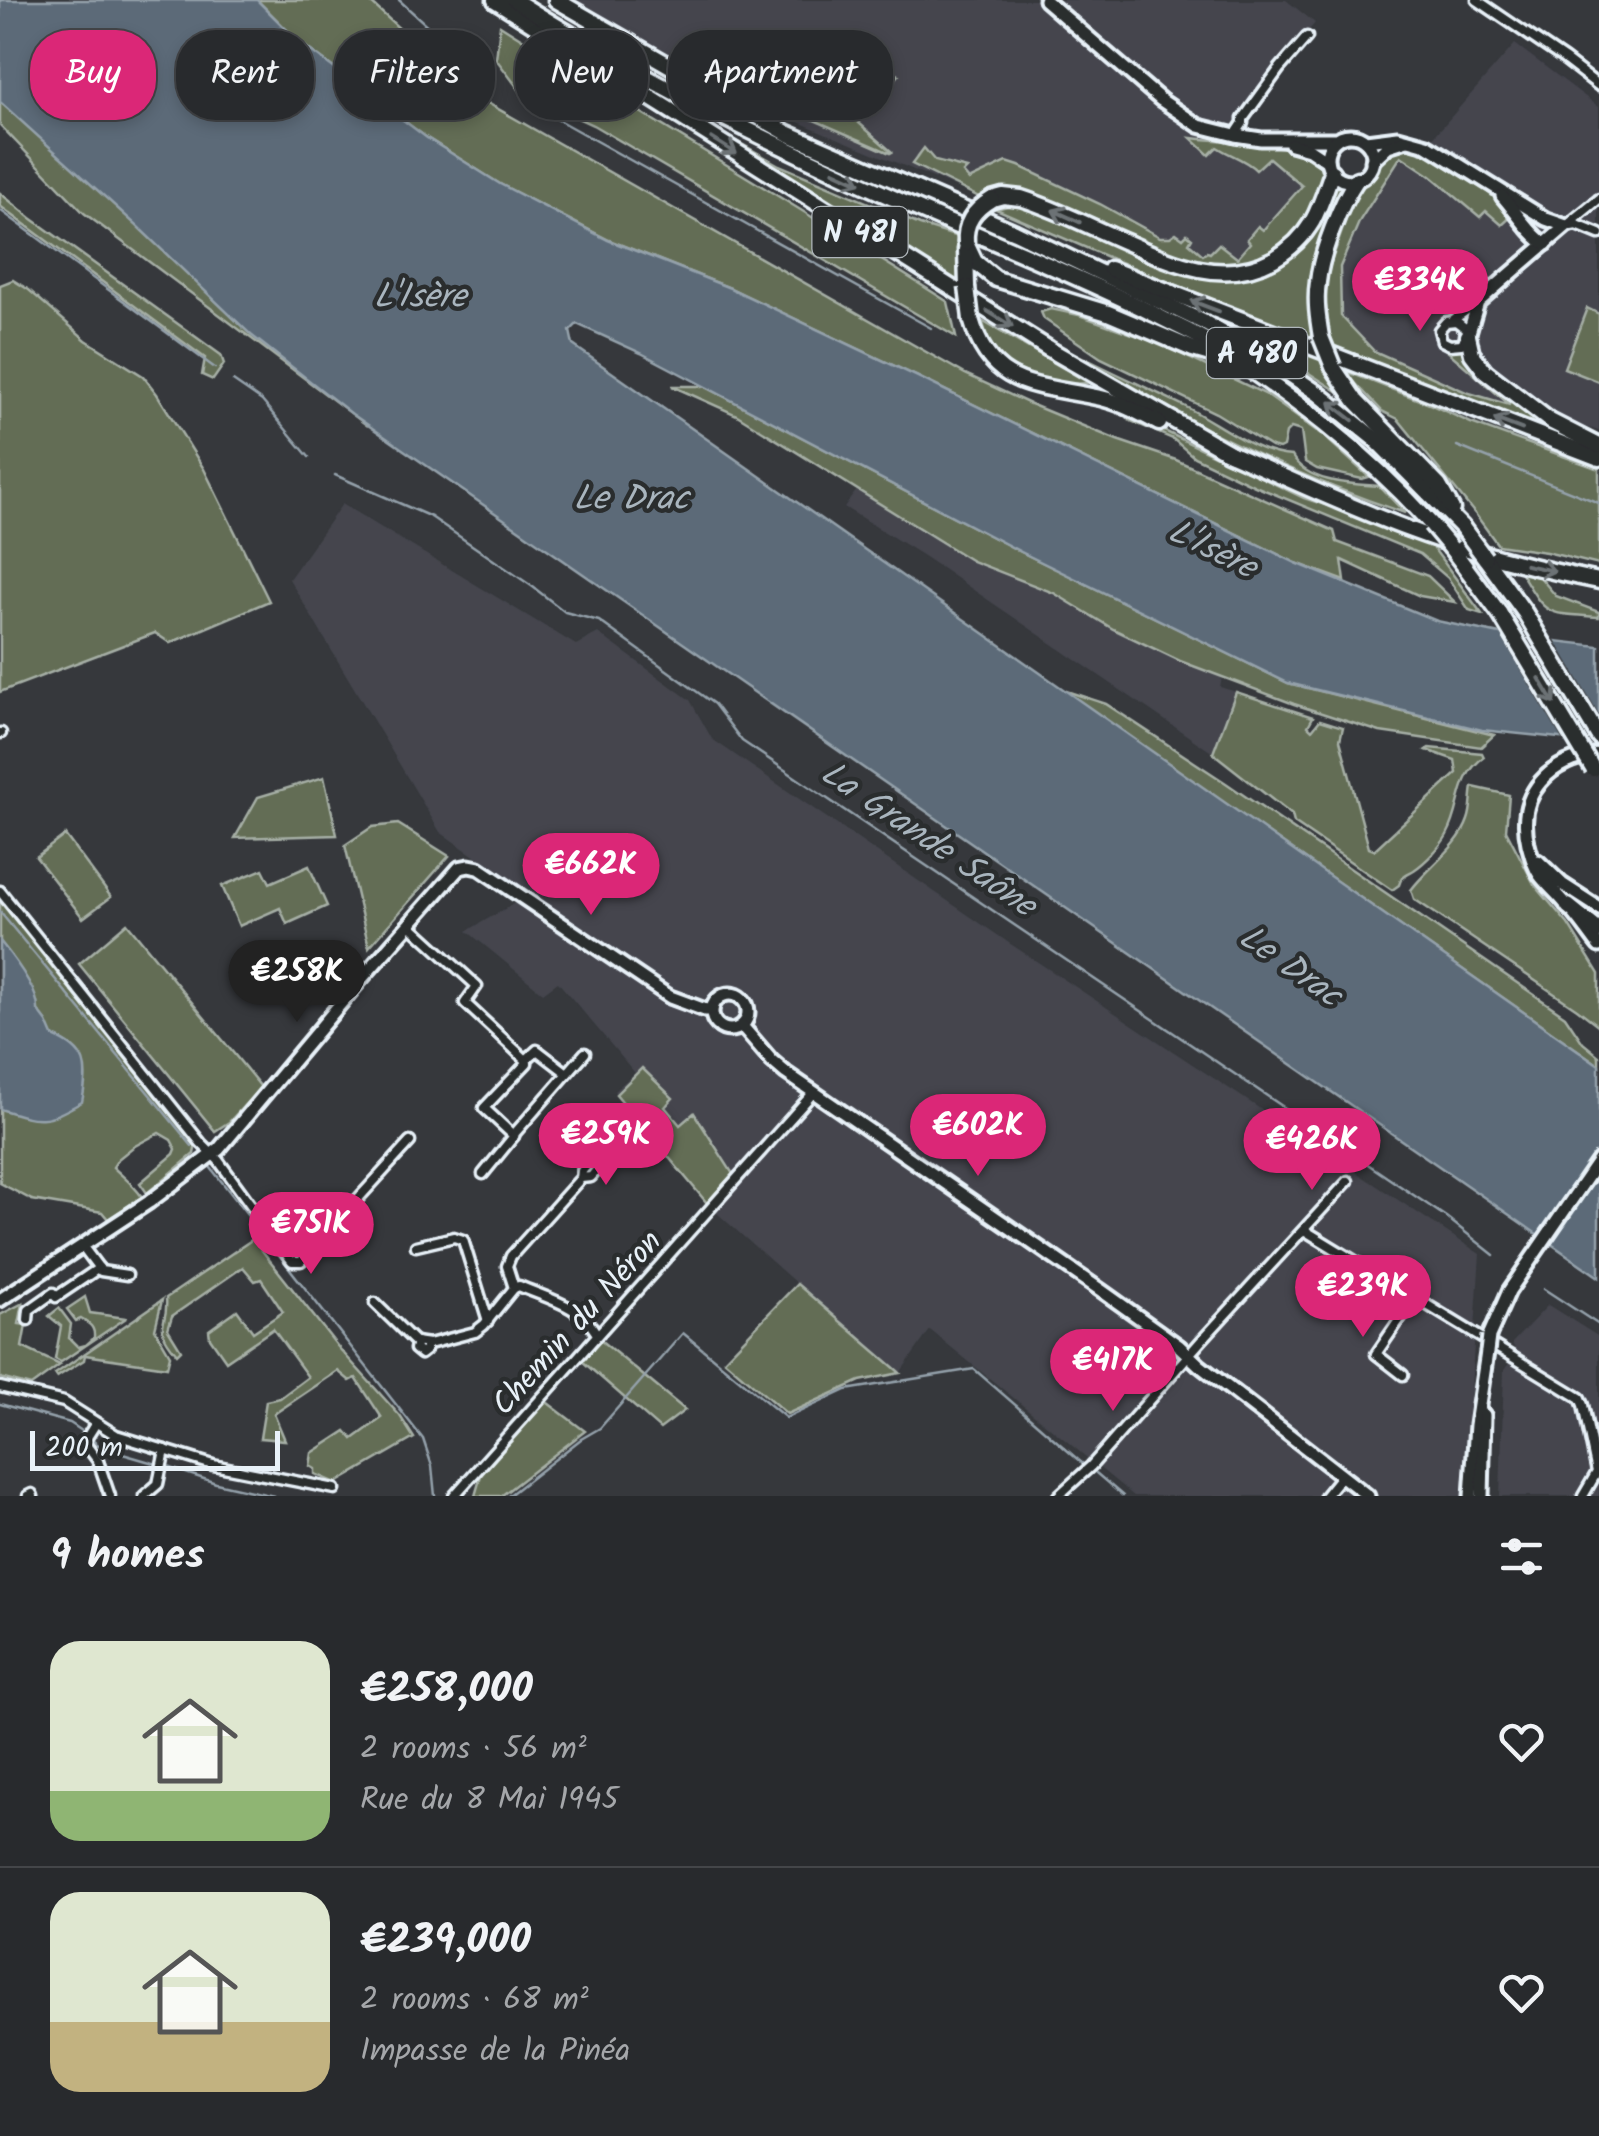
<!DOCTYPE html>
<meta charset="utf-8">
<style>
:root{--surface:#282a2d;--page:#343639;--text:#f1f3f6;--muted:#a5a7aa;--line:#444649;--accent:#db2777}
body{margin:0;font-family:Kalam,sans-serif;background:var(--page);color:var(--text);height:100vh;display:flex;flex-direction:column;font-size:38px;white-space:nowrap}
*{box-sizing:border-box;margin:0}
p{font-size:32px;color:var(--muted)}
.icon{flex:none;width:55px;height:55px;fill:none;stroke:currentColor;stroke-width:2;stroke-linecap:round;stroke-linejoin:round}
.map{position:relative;height:1496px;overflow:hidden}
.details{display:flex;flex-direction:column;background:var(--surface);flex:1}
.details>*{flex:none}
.guide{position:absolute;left:30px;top:30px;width:1000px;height:90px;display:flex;gap:20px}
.scale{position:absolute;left:30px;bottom:25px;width:250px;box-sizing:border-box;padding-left:10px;border:5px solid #e8f1f8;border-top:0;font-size:28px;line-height:35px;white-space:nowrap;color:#e8f1f8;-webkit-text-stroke:8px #2a2d2e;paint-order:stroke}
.price{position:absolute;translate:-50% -85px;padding:0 22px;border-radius:35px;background:var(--accent);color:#fff;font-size:32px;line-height:65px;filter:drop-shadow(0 2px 5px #0008)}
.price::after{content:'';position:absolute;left:50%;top:60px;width:30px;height:22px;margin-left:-15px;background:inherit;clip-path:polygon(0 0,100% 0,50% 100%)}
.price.active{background:#222;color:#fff}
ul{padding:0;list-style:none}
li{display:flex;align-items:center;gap:30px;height:250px;padding:0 50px}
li+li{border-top:2px solid var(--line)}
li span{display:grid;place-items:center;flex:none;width:280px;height:200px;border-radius:30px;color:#555}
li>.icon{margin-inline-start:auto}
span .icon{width:120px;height:120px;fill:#fffc;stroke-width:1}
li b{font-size:42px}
h2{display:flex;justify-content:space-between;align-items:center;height:120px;padding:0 50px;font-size:42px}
.tag{padding:0 35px;border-radius:40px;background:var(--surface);box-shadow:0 5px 15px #0003,0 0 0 2px var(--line);font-size:35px;line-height:90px}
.tag.active{background:var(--accent);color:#fff}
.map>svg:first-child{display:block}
</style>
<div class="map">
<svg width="1599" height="1496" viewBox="0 0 1599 1496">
<rect width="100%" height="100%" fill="#36383c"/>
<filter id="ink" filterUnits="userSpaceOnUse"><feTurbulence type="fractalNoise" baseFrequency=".01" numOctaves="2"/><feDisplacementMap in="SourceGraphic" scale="20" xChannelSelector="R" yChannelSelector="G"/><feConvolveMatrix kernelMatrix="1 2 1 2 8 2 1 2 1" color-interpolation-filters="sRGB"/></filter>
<g filter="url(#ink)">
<!-- built -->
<g fill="#44454d">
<polygon points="569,0 1286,0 1315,23 1236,117 1246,161 1268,158 1302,186 1263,230 1258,227 1247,239 1250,243 1237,259 1191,256 1008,163 979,197 796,121 629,37"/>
<polygon points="1515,44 1599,107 1599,431 1466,392 1374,351 1341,316 1340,267 1360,220 1402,155 1430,141"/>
<polygon points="857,490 1023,575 1180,661 1222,677 1220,687 1236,692 1213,753 925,557 844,507"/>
<polygon points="342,504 576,645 598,633 690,700 712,739 1009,943 1480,1254 1464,1496 1134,1496 930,1330 900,1373 797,1284 709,1206 614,1091 635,1073 558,982 543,993 467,931 520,900 525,891 440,832 289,579"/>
<polygon points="1548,1305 1599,1337 1599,1496 1500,1496 1504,1370 1517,1353 1512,1343"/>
</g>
<!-- green -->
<g fill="#636d54" stroke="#a6afa6" stroke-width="2.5">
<polygon points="257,0 368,0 470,93 965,374 1030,404 1117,440 1176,460 1334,531 1337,542 1428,576 1455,602 1420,596 1342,560 1345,581 1296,563 918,377 730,288 609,240 500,184 427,138 299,42"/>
<path d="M500,25C648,119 800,207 948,302L956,337L593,125L521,92L496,59Z"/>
<polygon points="893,72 899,75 859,123 892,152 890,153 775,103 780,97 804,105 814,104 811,100 838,83 865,104"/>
<polygon points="0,94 224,292 368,426 84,213 0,125"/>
<polygon points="669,103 706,119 706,124 779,165 920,225 958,237 960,288"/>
<path d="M1191,138C1216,141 1311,143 1322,165C1327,175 1323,184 1318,194C1312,206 1307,224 1297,234C1216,312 1128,227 1045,199C1032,195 1016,186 1001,189C994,191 986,195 979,197L912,164L924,148L935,161L967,169L963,173L969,180L1007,162L1019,166L1100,204L1160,237H1170L1176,233L1183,238L1187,234L1192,238L1189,243L1203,255L1207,252L1210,253L1219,244L1237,258L1250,243L1247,239L1258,226L1263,230L1302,186L1269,158L1256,170C1245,159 1231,156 1217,147L1209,155Z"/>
<path d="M1405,146C1445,159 1483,185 1513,215L1502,225L1486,211L1480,217L1431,176L1401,156L1360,220L1340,267L1341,316L1374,351L1466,392L1510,405L1446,350H1458L1466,346L1574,442L1332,348L1325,300L1328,271L1350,208L1362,186L1373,175L1390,151Z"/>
<polygon points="1334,181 1348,186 1323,245 1319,342 1112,259 996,209 1011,205 1036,212 1156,262 1217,278 1246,277 1255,275 1291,255"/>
<polygon points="0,193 31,218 221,355 224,364 213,380 202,375 205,358 0,206"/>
<polygon points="13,280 29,290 86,340 143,376 157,394 204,469 269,601 170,643 155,633 0,692 0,285"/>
<polygon points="1587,308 1599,314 1599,382 1564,368"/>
<polygon points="1051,309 1079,315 1158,343 1265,394 1325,437 1369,477 1362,479 1317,469 1305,462 1301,431 1291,428 1286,433 1283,447 1279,449 1271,447 1216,413 1101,358 1044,319 1041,312"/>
<polygon points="1219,316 1324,360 1353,401"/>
<polygon points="982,321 1089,383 1053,385 1011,370 993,354"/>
<path d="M1058,345C1100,366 1143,386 1186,407C1218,423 1257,455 1292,456C1307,483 1351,484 1379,486L1405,513C1282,473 1168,412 1058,345Z"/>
<polygon points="1343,370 1432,405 1471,423 1599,469 1599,565 1546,552 1498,545 1476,515 1398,419 1382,411"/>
<polygon points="672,386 704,386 1021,552 1288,683 1494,735 1481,747 1380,732 1294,704 1180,661 1113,629 1054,593 972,561 737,415"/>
<polygon points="1131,415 1304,498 1426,538 1482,614 1469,610 1448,578 1420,554 1255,486 1194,457 1173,439 1129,420"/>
<path d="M1518,568L1539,576L1556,596L1599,612V617C1542,613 1548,617 1518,568Z"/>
<polygon points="1063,690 1106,704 1226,783 1565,1016 1583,1043 1599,1056 1599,1065"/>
<path d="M1236,692L1313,717L1308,726L1312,730L1320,720L1343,727L1340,740L1369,848L1374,850L1457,773L1455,760L1426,750L1429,748L1482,753L1484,757C1455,778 1463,807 1447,835C1441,846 1426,862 1414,870C1405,875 1402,875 1399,885L1392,890L1294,823L1292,815L1213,753Z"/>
<polygon points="324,777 337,835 235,838 258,797"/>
<path d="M1473,787L1509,795L1506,830L1534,884L1568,924L1599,974V1026L1577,1009L1414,899L1411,890C1428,867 1459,847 1468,820C1472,810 1471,797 1473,787Z"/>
<polygon points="398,824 449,856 369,947 345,845 372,827"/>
<polygon points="65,835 111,897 83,918 36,857"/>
<polygon points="309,866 327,906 287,924 280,908 239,926 222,886 263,869 270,883"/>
<path d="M0,900L196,1144L194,1154L147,1193L140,1183L174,1154L176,1149L171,1140L159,1133L133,1147L118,1159L113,1167C123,1177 134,1185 142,1197L108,1219L102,1212L32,1200L0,1183Z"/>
<polygon points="127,923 261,1087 229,1122 215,1131 79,964"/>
<polygon points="642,1068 673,1098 665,1107 680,1125 694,1113 733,1174 707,1203 616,1094"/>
<path d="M253,1239L338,1347L400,1416L414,1438L336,1483L315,1474V1469L310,1466L312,1453L346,1431L353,1439L382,1418L356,1378L350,1381L338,1371L274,1414L285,1440L260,1438L266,1401L280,1398L308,1377L273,1329L226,1361L210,1338L209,1330L237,1310L253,1332L283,1312L261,1279L255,1281L243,1267L172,1316L168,1329L181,1350L177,1354C151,1323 169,1328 166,1298Z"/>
<polygon points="797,1284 898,1371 900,1373 860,1381 787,1414 724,1360"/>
<path d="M85,1297L90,1313L126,1318L61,1362L55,1359L61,1326L49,1316L59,1308L71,1324L69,1338L78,1347L86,1345L94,1338C95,1327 90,1324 81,1319L76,1321L67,1309Z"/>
<polygon points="162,1300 155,1329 170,1355 167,1367 85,1355 84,1360 57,1377 55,1374"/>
<polygon points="23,1303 19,1324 26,1325 22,1347 60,1365 31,1386 0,1378 0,1315"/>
<polygon points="599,1339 685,1410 660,1429 581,1360"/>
<polygon points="544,1400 585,1431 501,1496 475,1496 482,1472"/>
</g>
<!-- water -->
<g fill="#5c6b78" stroke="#94a1ab" stroke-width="2.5">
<polygon points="0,0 257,0 299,42 427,138 500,184 608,240 730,288 918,377 1296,563 1437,621 1505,635 1599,646 1599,742 1482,730 1288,683 1021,552 641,353 577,324 570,331 573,345 1599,1065 1599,1277 352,414 251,335 137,226 0,102"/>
<path d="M0,941C13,957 39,990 38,1010L47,1022L53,1036C88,1050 89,1067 82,1102C45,1123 40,1122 0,1109Z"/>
</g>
<!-- pier -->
<polygon fill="#36383c" points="1496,628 1553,636 1599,715 1599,747 1564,743"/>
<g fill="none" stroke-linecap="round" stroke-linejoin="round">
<!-- stream -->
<g stroke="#94a1ab" stroke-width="2.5">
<polyline points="399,0 466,61"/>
<polyline points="535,107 931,328"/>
<polyline points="0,210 215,368"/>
<polyline points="233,381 262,401 309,457"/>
<polyline points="1457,446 1599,503"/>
<polyline points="335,475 431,517 533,587 565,612 599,621 714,704 742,741 1446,1217 1494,1255"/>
<polyline points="0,912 192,1146"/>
<polyline points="211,1168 423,1439 432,1466 435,1496"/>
<polyline points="1544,1289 1599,1325"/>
<polyline points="0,1404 70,1423 85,1433"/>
<polyline points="91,1439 102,1448 157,1464"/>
<polyline points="165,1466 216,1483 274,1496"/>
<polyline points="1096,1473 1123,1496"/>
<polyline points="508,1496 581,1439 600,1428 683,1333 786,1418 846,1390 974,1369 1083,1464"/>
</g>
<defs>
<g id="street">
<polyline points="1477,0 1564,59 1599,86"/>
<polyline points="1235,135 1243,123 1243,119 1280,68 1307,37"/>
<polyline points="1566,226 1599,199"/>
<polyline points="1571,226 1577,225 1599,234"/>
<polyline points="1453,320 1478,302"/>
<polyline points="1468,336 1461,344 1450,345 1442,341 1439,330 1446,322 1456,321 1469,331"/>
<polyline points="0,733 1,733"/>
<polyline points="0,891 201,1143 218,1160 292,1261 301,1261 410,1142"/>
<polyline points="409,924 477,986 465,1003 526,1060 537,1050 567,1073"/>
<polyline points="514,1136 484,1108 527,1063 526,1060"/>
<polyline points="483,1174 514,1136 515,1133 585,1053"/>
<polyline points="1304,1230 1580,1398 1583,1405 1597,1472 1583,1496"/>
<polyline points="416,1246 454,1237 463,1240 488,1321"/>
<polyline points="83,1247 101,1271 127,1275"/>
<polyline points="514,1288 507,1266 511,1256 581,1178 591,1177 607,1158 603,1153 597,1153 582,1171 581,1178"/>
<path d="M375,1303L415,1342L429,1344L475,1332L484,1325L514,1288L519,1286C549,1299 580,1305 597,1334"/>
<polyline points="28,1320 29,1310 53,1293 56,1297 99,1268"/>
<polyline points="417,1342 415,1349 421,1354 426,1350 426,1344"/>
<polyline points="1403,1375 1376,1354 1415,1297"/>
<polyline points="0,1387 64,1402 116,1435 213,1465 335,1489"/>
<polyline points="96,1423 84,1442 98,1461 110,1496"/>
<polyline points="28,1496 32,1494 33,1496"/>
<polyline points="144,1496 158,1484 165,1450"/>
<polyline points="454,1496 814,1092"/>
<polyline points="1058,1496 1091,1466 1201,1341 1348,1181"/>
<polyline points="1325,1496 1342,1475"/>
</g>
<g id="secondary">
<polyline points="1045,0 1161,100 1199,126 1235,135 1261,139 1336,139"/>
<circle cx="1350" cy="158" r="23"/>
<polyline points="1366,141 1398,137 1427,145 1546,219 1566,226 1478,302 1468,336"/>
<polyline points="1291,144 1309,149 1327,161"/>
<polyline points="1372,161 1388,146 1407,140"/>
<path d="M1502,196C1514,209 1532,238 1546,244"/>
<path d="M1599,754C1550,759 1516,793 1528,844C1531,855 1533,865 1539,874C1546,884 1557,893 1565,903C1578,916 1588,932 1599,946"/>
<polyline points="1538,861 1562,884 1599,908"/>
<circle cx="730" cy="1012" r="18"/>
<polyline points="742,1026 772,1061 786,1073 1102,1291 1179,1346 1199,1365 1368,1496"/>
<polyline points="0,1300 149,1202 219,1149 362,978 459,868 469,866 479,868 670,997 705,1010 712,1009"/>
<polyline points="1489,1336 1509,1291 1599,1160"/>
<polyline points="1471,1496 1476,1425 1487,1352"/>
<polyline points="1482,1496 1484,1415"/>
</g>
<g id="highway">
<polyline points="495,0 1049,349 1232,454"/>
<path d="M514,0C641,80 774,145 911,206C992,242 1075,274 1154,314C1172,324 1191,331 1208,342C1290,394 1365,451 1431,524"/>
<polyline points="556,0 787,133 1015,232 1205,323 1269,360 1319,394 1376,440 1462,527"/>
<path d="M992,199L1003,196L1021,198C1058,210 1093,228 1128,243C1175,264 1224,286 1274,259C1289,250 1303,237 1312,222C1321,206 1326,189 1332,172"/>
<polyline points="966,243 975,262 996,279 1108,313 1193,349 1224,358"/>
<polyline points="966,249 967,287"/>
<polyline points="1110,269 1599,458"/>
<path d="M971,319C991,391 1040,384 1101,398C1122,403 1140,413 1159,423"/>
<polyline points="1468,336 1472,354 1485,371 1550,421 1599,446"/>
<path d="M1321,337C1318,319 1315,301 1318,282C1321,253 1340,204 1357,179"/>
<polyline points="1333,367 1356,401 1439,486 1452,509"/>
<path d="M1225,451C1287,478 1348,507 1411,530C1472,553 1535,568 1599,581"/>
<polyline points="1451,548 1500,614"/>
<polyline points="1485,558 1525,613 1599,737"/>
<polyline points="1568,906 1599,931"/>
</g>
</defs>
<!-- street casing -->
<use href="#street" stroke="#e8f1f8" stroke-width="15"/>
<!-- secondary casing -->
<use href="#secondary" stroke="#e8f1f8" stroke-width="19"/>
<!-- highway casing -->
<use href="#highway" stroke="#e8f1f8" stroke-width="21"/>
<!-- street -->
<use href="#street" stroke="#2a2d2e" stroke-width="8"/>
<!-- secondary -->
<use href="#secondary" stroke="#2a2d2e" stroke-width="11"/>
<!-- highway -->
<use href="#highway" stroke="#2a2d2e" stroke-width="14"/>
<defs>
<polyline id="secondary-bridge" points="1487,1352 1489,1336"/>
<g id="highway-bridge">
<path d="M966,243C964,222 975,209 992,199"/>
<polyline points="967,287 971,319"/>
<polyline points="1321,337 1333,367"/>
<polyline points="1431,524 1451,548"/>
<polyline points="1462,527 1485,558"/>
<polyline points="1500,614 1593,769"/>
</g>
</defs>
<!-- secondary-bridge casing -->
<use href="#secondary-bridge" stroke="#e8f1f8" stroke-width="19" stroke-linecap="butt"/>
<!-- highway-bridge casing -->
<use href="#highway-bridge" stroke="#e8f1f8" stroke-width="21" stroke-linecap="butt"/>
<!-- secondary-bridge -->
<use href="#secondary-bridge" stroke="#2a2d2e" stroke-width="11"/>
<!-- highway-bridge -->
<use href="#highway-bridge" stroke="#2a2d2e" stroke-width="14"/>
</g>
<!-- one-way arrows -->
<defs><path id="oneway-shaft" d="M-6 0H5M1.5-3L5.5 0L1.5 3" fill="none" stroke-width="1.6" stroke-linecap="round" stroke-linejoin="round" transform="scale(2.5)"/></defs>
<g stroke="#6c7275">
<use href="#oneway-shaft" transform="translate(724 146) rotate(32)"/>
<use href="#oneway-shaft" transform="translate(847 177) rotate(24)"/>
<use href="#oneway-shaft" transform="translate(1066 216) rotate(-156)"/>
<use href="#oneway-shaft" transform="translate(1205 306) rotate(-159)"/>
<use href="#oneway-shaft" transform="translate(1000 319) rotate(32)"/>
<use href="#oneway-shaft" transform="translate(1341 411) rotate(-142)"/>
<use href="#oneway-shaft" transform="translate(1508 424) rotate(-159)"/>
<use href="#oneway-shaft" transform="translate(1540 568) rotate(12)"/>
<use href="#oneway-shaft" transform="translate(1547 691) rotate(59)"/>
</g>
</g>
<g text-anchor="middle" stroke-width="9" stroke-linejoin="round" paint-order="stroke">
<!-- shield labels -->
<g fill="#2a2d2e" stroke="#afb6bb" stroke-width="2.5">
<rect x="812.5" y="207" width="95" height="50" rx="8"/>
<rect x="1207" y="328" width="100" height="50" rx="8"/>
</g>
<g font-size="30" font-weight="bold" fill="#e8f1f8">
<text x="860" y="242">N 481</text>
<text x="1257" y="363">A 480</text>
</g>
<!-- street labels -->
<g font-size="32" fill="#e8f1f8" stroke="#2a2d2e">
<text transform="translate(576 1322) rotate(-48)" y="11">Chemin du Néron</text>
</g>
<!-- water labels -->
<g font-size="35" font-style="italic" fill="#a9b5be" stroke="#2a2d2e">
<text x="420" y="307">L'Isère</text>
<text x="631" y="509">Le Drac</text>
<text transform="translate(1213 548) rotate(26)" y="12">L'Isère</text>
<text transform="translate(929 838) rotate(34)" y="12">La Grande Saône</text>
<text transform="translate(1291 965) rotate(35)" y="12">Le Drac</text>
</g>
</g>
</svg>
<div class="scale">200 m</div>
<b class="price" style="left:1420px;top:334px">€334K</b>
<b class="price" style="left:591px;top:918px">€662K</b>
<b class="price active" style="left:297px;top:1025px">€258K</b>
<b class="price" style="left:978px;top:1179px">€602K</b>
<b class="price" style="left:606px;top:1188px">€259K</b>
<b class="price" style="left:1312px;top:1193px">€426K</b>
<b class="price" style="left:311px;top:1277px">€751K</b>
<b class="price" style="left:1363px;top:1340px">€239K</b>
<b class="price" style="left:1113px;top:1414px">€417K</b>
<div class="guide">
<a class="tag active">Buy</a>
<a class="tag">Rent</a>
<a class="tag">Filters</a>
<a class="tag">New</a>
<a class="tag">Apartment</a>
</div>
</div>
<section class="details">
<h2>9 homes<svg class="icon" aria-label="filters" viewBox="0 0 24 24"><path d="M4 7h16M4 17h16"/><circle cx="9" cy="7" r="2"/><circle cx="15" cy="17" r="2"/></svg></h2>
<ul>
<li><span style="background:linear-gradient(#dfe7d0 75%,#8fb573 0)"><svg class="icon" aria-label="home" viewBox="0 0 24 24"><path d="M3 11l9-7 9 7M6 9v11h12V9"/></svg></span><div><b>€258,000</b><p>2 rooms · 56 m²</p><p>Rue du 8 Mai 1945</p></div><svg class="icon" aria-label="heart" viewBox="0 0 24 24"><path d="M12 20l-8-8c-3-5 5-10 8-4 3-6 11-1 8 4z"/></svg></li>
<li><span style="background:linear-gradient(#dfe7d0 65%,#c2b280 0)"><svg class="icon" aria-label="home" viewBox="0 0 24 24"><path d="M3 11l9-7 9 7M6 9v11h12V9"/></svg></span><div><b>€239,000</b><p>2 rooms · 68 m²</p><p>Impasse de la Pinéa</p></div><svg class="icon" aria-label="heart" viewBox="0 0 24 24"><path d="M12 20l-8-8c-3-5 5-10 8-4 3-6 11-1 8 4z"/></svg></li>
</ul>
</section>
